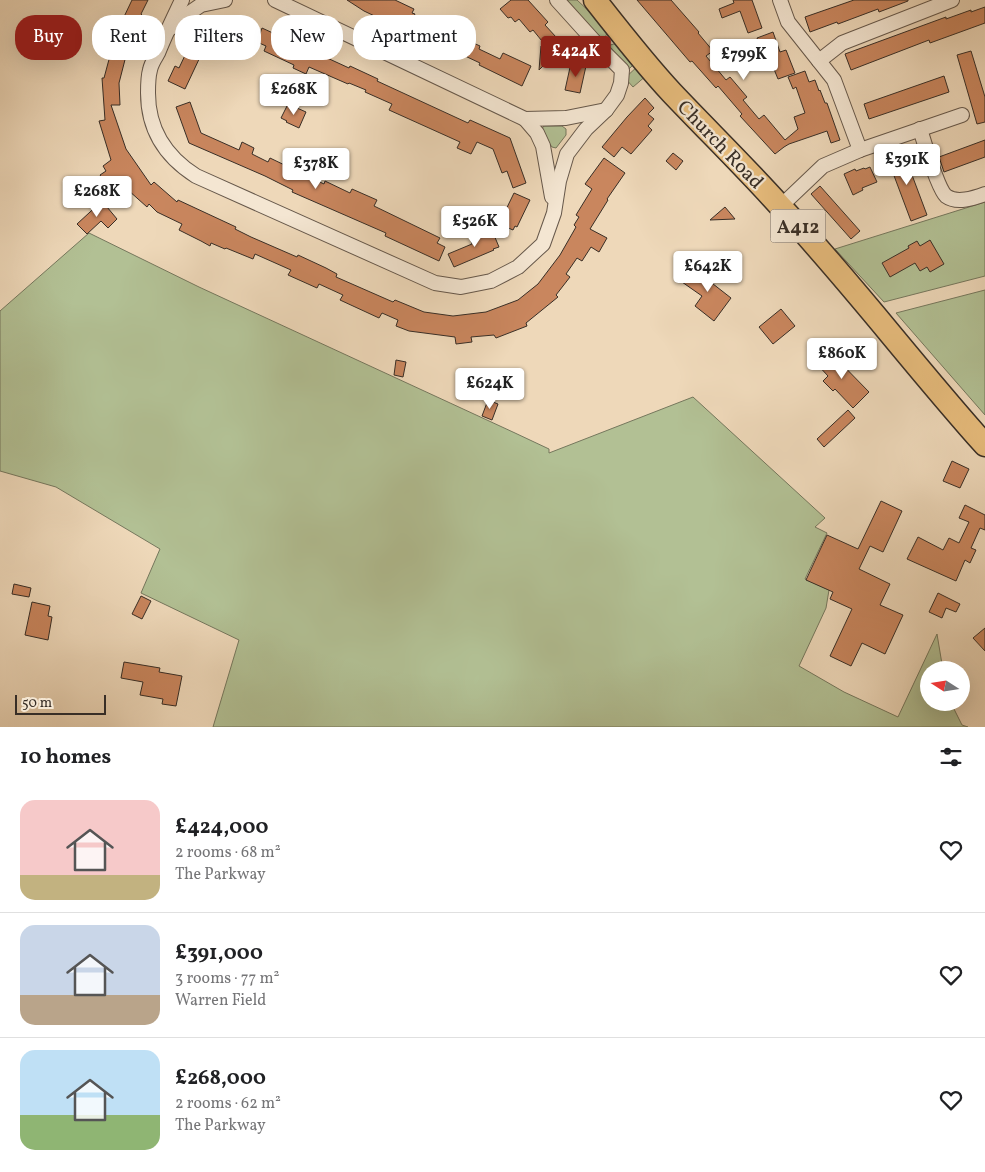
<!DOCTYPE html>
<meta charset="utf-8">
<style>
:root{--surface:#fff;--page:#f6f6f6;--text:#202124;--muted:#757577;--line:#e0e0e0;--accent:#8f2418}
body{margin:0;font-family:Vollkorn,serif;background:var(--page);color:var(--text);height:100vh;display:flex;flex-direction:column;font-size:19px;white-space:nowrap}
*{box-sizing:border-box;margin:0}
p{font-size:16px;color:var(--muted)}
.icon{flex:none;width:28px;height:28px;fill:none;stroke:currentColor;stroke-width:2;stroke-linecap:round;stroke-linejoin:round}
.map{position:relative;height:727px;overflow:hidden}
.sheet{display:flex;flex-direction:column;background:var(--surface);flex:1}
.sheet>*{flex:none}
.banner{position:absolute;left:15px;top:15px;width:500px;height:45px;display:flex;gap:10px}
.needle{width:32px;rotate:282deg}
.buttons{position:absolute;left:920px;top:661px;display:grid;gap:10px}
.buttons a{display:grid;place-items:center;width:50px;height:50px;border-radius:50%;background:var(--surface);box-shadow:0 5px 20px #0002;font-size:25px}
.scale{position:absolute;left:15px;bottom:12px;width:91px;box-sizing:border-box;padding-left:5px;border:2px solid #382e26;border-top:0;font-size:14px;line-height:18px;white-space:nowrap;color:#382e26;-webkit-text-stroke:4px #f4e6d2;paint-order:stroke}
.price{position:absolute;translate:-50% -42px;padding:0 11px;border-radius:5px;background:#fff;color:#222;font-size:16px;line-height:32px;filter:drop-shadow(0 1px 2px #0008)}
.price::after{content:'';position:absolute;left:50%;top:30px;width:15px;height:11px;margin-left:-8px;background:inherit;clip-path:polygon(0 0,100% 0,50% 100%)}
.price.current{background:var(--accent);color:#fff}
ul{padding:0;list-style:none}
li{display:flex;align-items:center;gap:15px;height:125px;padding:0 20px}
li+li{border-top:1px solid var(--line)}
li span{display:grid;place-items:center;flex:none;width:140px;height:100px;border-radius:15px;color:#555}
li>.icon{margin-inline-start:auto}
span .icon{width:60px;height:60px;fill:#fffc;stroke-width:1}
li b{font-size:21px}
h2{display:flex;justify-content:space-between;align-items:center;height:60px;padding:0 20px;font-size:21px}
.tag{padding:0 18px;border-radius:20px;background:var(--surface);box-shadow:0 5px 20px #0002;font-size:18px;line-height:45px}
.tag.current{background:var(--accent);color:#fff}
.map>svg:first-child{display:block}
</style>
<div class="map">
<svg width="985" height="727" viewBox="0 0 985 727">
<rect width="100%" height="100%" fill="#eed8b9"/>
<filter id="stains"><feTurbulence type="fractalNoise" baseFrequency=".004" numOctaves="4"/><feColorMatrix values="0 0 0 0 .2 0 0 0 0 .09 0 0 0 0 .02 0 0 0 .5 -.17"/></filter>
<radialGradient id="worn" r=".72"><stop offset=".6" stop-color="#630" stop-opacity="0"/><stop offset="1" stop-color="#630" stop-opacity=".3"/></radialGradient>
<!-- green -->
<g fill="#b2c094" stroke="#75775d">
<polygon points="557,0 577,0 607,28 607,33 605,38 598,41"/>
<polygon points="618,43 636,62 623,75 607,51 610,45"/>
<polygon points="639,65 647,75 633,87 625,78"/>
<polygon points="544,126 562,126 566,129 566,135 556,148 552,147 540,131"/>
<polygon points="985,202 985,276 884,302 835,249"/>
<polygon points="89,233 199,287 515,433 549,449 549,453 693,397 825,518 815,527 827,533 805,579 829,590 826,608 799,666 844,692 898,717 937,634 943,670 929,670 929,702 951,703 962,725 968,727 213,727 239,640 141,593 160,549 56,487 0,471 0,311"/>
<polygon points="985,290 985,415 896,313"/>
</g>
<!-- building -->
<g fill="#c9865e" stroke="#382e26">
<polygon points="132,0 148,0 141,14 143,16 128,48 119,83 120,105 111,105 126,149 151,185 154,182 177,202 178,200 236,227 235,229 251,237 297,257 298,255 326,268 337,274 336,277 393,302 395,300 424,312 453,316 486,312 518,300 538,284 560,255 576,227 574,225 579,217 576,215 592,189 585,184 604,158 625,173 607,199 608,200 590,229 607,238 599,252 591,247 582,261 577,258 566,274 570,277 556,295 558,297 526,323 527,326 496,338 494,335 471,337 472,342 456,344 455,337 409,331 396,326 398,320 382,313 379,318 340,300 343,295 319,284 317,288 288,275 291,270 255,254 253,259 226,248 225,249 211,243 210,246 201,241 179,230 182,224 157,212 149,204 147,207 128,190 120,195 112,182 107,185 100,175 106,171 103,166 111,160 99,121 105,120 102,78 104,78 111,52 106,51 108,41 112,42"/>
<polygon points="347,0 395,0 414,9 412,13 415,14 414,16 442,30 445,23 463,31 460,37 480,46 479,49 500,59 503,53 531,66 522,86 479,65 480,63 433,41 432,43 364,11"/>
<polygon points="511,0 528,0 548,22 545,25 556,37 546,46 533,30 530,32 519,19 515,22 511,17 508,18 500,9"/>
<polygon points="637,0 671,0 699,32 698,33 713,51 706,56 726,80 730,77 747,97 743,100 759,119 764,115 785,140 798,129 794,117 805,113 796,87 793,89 788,77 805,71 809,82 815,80 819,91 820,90 825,103 827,103 840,140 831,143 827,131 789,144 784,147 775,154 740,116 742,114 718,86 716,88 692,61 690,62"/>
<polygon points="733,0 752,0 762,28 748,33 740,11 722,18 719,9 734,3"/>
<polygon points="854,0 908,0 908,1 879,12 878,9 838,24 837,22 810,32 805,17"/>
<polygon points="985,7 985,23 930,43 929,40 851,70 845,54 946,17 946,19 971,10 971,12"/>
<polygon points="231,23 236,35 224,40 225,43 207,50 202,37 211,34 210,31"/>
<polygon points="262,28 349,68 350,66 378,79 377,81 468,123 470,120 510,138 526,183 513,188 507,171 502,173 493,149 477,142 471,154 457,148 460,142 389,110 392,104 365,92 366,90 349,83 348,84 309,67 306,74 293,68 294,65 264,51 266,46 257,42"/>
<polygon points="773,32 780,52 786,50 795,73 778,79 769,57 765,58 757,38"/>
<polygon points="541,46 552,57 539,70"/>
<polygon points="188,49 201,55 185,89 168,81 175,66 179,68"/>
<polygon points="971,51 985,97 985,122 977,124 957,55"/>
<polygon points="571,63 586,66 580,93 565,90"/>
<polygon points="944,76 949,92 869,119 864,104"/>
<polygon points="645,98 654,108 648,114 654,119 648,126 652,130 631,154 622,147 614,157 602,147 627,117"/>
<polygon points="190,102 201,133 239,150 242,142 254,148 252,154 268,162 270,158 324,184 325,181 350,193 352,189 377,200 374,206 440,238 437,243 445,247 439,261 385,236 386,233 292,192 293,190 265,176 189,143 176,107"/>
<polygon points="288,104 306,112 299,128 286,122 287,121 281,118"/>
<polygon points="985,140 985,157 944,172 939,157"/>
<polygon points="903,151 927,215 911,221 887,157"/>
<polygon points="673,153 683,161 676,170 666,161"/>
<polygon points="870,167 877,182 862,188 863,190 853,195 844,174 855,169 856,171 864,168 865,169"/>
<polygon points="820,186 860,231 851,239 811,194"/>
<polygon points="514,193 530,200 517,227 515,226 513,230 499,224"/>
<polygon points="102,201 117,219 108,228 101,221 87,234 77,224"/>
<polygon points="725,207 735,219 710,220"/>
<polygon points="487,230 494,235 499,247 493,249 494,250 454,267 448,254 472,244 470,237"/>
<polygon points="930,240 944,264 930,272 927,267 920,271 915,263 890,277 882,263 909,248 908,246 917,241 920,246"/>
<polygon points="707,264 716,270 708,280 731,298 714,321 695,306 702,296 682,282 689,273 695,279"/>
<polygon points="781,309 795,326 773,344 759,327"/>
<polygon points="829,351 869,392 853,408 835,389 833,391 823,381 828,376 816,363"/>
<polygon points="396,360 406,362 403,377 394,375"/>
<polygon points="488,400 498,404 492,420 482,416"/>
<polygon points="848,410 855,418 824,447 817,439"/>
<polygon points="952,461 969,469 960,488 943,481"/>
<polygon points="881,501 902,511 883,552 870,546 859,569 890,584 880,605 903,615 885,654 862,643 851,666 830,656 852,609 830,599 833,592 806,580 827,535 858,549"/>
<polygon points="965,505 985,515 985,530 980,528 971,548 976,550 970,563 965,560 956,581 907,559 918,537 943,550 949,538 959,543 969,522 959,518"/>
<polygon points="14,584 31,588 29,597 12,594"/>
<polygon points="938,593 960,604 956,612 946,608 942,618 929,612"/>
<polygon points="141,596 151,601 142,619 132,614"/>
<polygon points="32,602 50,606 48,616 52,617 48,640 25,635"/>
<polygon points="985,628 985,651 973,638"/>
<polygon points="124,662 160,668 159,672 182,676 176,706 162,704 163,699 140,695 143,682 121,678"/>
</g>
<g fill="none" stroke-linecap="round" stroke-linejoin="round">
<defs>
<g id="minor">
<path d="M182,0C174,17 165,35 158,53C155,58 151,64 150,70C148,77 148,86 148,93C148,130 166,157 196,176L435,283L461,287L491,281L518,267L543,244L554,213L559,181L567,154L586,129L606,110L617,95L621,83L622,70L604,52L557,0"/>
<polyline points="275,0 525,119 566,118 606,110"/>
<polyline points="780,0 788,22 834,80 860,150"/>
<polyline points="171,28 185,16 201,5 225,0"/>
<polyline points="819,61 842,43 952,0"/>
<polyline points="525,119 537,133 543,146 552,197"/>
<path d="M920,129C924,142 938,189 946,196C957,204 974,198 985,194"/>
<polyline points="781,206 823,166 860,150 962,115"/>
</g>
<path id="primary" d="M595,0C620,32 645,64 672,93C708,131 745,167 780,206C852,283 915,367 985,445"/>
</defs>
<!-- minor casing -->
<use href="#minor" stroke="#66584b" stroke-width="16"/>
<!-- primary casing -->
<use href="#primary" stroke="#382e26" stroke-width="25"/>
<!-- minor -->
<use href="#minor" stroke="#f4e6d2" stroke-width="14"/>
<!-- primary -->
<use href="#primary" stroke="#e7bc7c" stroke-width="22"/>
</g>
<g text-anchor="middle" stroke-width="4.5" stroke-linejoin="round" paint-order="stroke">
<!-- shield labels -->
<rect fill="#f4e6d2" stroke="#70655a" stroke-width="1" x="770.5" y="209.5" width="55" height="33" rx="4"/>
<g font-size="19" font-weight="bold" fill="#382e26">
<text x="798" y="233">A412</text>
</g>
<!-- street labels -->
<g font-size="20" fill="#382e26" stroke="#f4e6d2">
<text transform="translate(721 144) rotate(46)" y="7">Church Road</text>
</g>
</g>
<rect width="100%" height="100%" filter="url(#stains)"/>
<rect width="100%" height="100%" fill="url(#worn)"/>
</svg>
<div class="buttons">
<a><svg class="needle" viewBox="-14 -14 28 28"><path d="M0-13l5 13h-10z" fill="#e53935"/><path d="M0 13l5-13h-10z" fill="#757577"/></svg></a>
</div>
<div class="scale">50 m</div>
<b class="price current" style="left:576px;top:78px">£424K</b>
<b class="price" style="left:744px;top:81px">£799K</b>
<b class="price" style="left:294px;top:116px">£268K</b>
<b class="price" style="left:907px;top:186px">£391K</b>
<b class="price" style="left:316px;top:190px">£378K</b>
<b class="price" style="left:97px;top:218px">£268K</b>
<b class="price" style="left:475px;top:248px">£526K</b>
<b class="price" style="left:708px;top:293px">£642K</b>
<b class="price" style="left:842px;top:380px">£860K</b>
<b class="price" style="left:490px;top:410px">£624K</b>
<div class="banner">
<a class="tag current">Buy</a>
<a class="tag">Rent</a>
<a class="tag">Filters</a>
<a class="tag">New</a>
<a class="tag">Apartment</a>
</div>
</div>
<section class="sheet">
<h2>10 homes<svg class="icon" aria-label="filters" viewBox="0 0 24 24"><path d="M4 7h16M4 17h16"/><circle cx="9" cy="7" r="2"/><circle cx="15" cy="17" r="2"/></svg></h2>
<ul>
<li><span style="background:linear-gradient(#f6c9c9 75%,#c2b280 0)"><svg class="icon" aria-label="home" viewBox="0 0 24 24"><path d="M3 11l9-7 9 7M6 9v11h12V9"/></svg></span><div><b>£424,000</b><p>2 rooms · 68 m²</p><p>The Parkway</p></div><svg class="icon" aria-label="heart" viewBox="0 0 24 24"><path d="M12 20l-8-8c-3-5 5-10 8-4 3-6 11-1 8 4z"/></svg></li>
<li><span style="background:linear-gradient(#c9d6e8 70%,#b9a48a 0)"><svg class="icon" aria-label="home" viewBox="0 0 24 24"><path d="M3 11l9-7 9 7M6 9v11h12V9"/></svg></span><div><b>£391,000</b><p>3 rooms · 77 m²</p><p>Warren Field</p></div><svg class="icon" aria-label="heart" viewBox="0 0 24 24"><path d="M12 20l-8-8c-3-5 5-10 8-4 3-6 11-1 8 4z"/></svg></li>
<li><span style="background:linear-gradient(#bfe0f5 65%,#8fb573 0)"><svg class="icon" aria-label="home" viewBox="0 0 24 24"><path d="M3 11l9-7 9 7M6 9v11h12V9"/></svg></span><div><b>£268,000</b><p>2 rooms · 62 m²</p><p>The Parkway</p></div><svg class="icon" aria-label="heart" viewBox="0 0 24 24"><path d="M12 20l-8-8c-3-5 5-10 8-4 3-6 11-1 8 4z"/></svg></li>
</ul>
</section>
